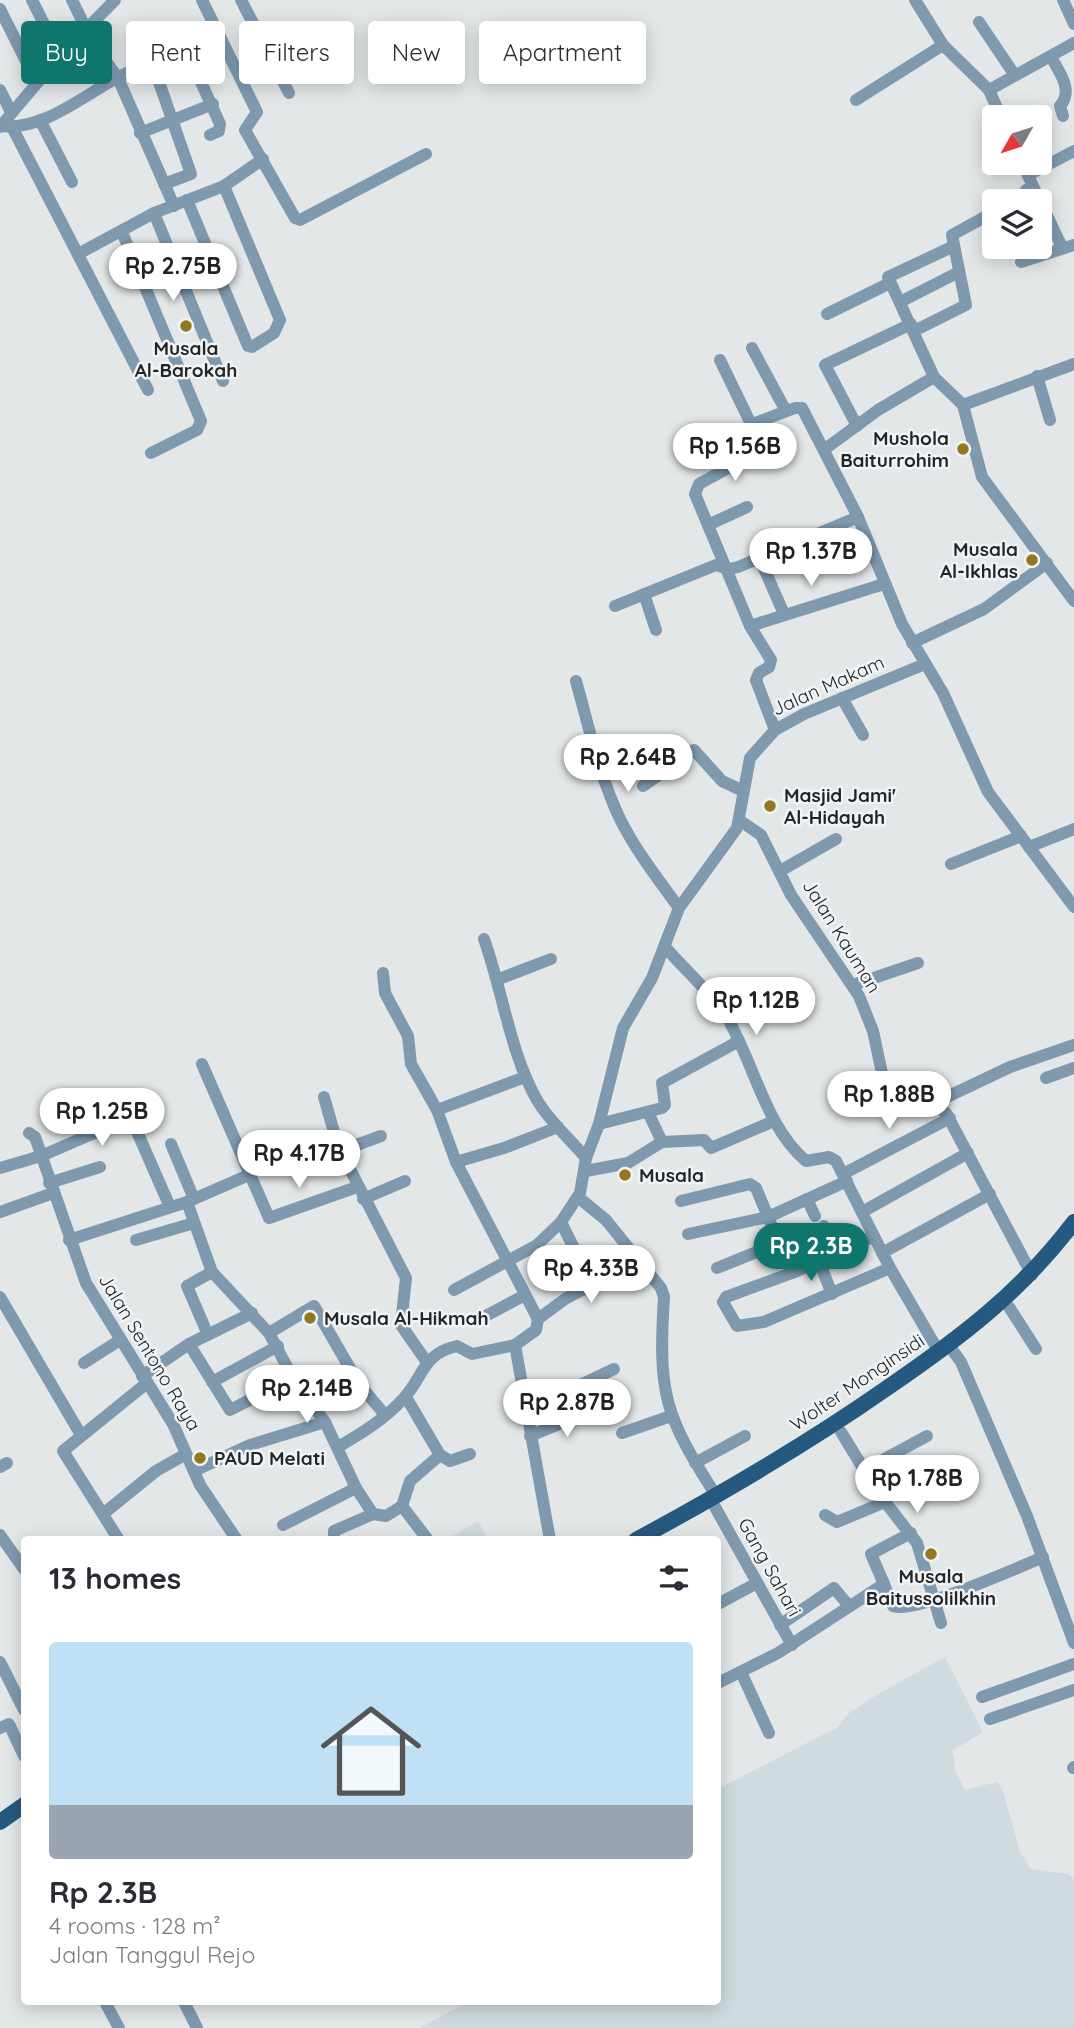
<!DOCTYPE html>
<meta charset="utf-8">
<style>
:root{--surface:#fff;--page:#f2f2f3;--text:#2b2b33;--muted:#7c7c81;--line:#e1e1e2;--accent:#0f766e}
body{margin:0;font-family:Quicksand,sans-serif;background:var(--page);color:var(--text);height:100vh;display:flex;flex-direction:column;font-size:26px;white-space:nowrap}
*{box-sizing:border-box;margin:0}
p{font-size:23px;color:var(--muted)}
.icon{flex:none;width:38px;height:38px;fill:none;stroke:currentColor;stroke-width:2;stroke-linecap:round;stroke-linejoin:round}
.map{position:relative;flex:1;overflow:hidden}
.drawer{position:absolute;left:21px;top:1536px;width:700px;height:469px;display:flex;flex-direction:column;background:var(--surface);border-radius:7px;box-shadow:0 4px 18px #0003}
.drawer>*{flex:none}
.banner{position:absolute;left:21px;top:21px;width:700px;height:63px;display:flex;gap:14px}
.needle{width:46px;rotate:231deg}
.tools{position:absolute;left:982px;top:105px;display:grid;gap:14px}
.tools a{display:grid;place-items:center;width:70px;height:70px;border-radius:7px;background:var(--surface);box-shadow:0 4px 18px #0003;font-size:35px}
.price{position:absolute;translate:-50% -60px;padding:0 16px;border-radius:24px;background:#fff;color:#222;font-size:23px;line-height:46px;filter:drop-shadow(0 2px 4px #0008)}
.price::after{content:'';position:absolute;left:50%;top:42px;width:21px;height:16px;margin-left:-10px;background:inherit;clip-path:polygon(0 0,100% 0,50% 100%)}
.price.active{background:var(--accent);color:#fff}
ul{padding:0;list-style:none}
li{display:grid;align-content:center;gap:14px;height:371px;padding:0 28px}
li+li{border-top:2px solid var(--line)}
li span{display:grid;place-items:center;height:217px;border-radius:7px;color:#555}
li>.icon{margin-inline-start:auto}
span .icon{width:126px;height:126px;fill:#fffc;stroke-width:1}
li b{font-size:30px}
h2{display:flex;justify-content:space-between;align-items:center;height:84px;padding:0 28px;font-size:30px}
.pill{padding:0 24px;border-radius:7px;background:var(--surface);box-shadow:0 4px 18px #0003;font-size:24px;line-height:63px}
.pill.active{background:var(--accent);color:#fff}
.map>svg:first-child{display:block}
</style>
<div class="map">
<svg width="1074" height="2028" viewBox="0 0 1074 2028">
<rect width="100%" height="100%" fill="#e3e7e8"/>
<!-- built -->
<g fill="#cfdbde">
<polygon points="478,1521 488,1540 446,1540"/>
<polygon points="945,1657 983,1732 952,1751 955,1761 954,1769 965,1790 997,1782 1003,1791 1020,1852 1031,1869 1069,1874 1074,1879 1074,2028 420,2028 467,2002 718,2002 718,1789 838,1727 849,1713 878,1694"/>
</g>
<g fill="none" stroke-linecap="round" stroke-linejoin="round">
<!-- minor -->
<g stroke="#7f9aaf" stroke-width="12">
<polyline points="32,0 60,56"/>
<polyline points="72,0 86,29"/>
<polyline points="202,0 257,112 245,130 295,218 300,220 426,154"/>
<polyline points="241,0 289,93"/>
<polyline points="915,0 943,45 989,90 1001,117"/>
<polyline points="1063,0 1074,24"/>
<polyline points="0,9 37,83"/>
<polyline points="979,22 1014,74"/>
<polyline points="84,31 118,78 174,206"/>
<path d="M1051,57C1059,72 1074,90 1060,106L1063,116"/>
<polyline points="152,62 191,174 164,184"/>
<polyline points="0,90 11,112"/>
<polyline points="989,90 1074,43"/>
<polyline points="856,100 943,45"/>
<polyline points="40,120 72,182"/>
<path d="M0,126C42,131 80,98 115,79C137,67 162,56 186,49L220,124L219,131L210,135"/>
<polyline points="0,127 60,56 115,0"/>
<polyline points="12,127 148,390"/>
<polyline points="140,133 213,104"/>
<polyline points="1022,163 1062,247"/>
<polyline points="1028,175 1074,151"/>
<polyline points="187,200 248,346 252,347 274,333 280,320 224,186"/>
<polyline points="1017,201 1024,198 1026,190 1033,187"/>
<polyline points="154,213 223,381"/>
<polyline points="122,232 201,421 197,430 151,453"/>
<polyline points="952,247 888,277 934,377 963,405"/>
<polyline points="78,254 154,213 224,186 263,159"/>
<polyline points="1021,262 1074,245"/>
<polyline points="900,302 959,272"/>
<polyline points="827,314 890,283"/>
<polyline points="914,331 966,305 952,235 994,212"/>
<polyline points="752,348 786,411"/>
<polyline points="720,360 763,449 699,484 695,494 750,626 771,660 769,667 759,673 756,680 775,730"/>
<polyline points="1037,376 1050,420"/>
<polyline points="963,405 982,477 1074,601"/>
<polyline points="963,405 1074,364"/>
<polyline points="752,424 795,408 802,408 858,517 902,624 943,693 988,792 1074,907"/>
<polyline points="857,426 825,365 911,324"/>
<polyline points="825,449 878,410 934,377"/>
<polyline points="708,525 747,507"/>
<polyline points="759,557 784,614"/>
<polyline points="644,594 656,630"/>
<polyline points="615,606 716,565 729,569 738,567 858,517"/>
<polyline points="750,626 884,584"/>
<polyline points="912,643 984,609 1047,563"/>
<path d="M576,681C589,727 599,775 620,819C636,851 658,879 679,908"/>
<polyline points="842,698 863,735"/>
<polyline points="643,786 694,750 722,781 743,791"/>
<path d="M739,820L761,835L791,895L859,996L873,1031L886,1092C900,1108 929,1098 946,1113L1032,1275"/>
<polyline points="1029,847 1074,829"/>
<polyline points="951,864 1021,836"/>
<polyline points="780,871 836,839"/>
<path d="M484,939C502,989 511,1056 537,1100C549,1121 570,1139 586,1158"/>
<path d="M665,947C685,970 713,994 729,1021C755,1067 766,1127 806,1161L829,1157L836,1161L890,1268L939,1352"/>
<polyline points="383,973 385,993 408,1036 411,1064 437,1110 456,1162 538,1319"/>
<polyline points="499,979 551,959"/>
<polyline points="853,985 918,963"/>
<polyline points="202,1064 269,1218 357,1187"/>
<polyline points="1046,1078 1074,1068"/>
<polyline points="324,1097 338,1146 406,1278 401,1325 426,1361"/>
<polyline points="932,1104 1010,1067 1074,1045"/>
<polyline points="437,1110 525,1077"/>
<polyline points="648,1112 662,1142"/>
<polyline points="599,1124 662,1108 665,1105 662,1083 739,1041"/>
<polyline points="29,1133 35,1137 86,1283 173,1424 200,1485 237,1540"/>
<polyline points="171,1144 194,1199"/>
<polyline points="340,1151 381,1136"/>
<polyline points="456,1162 504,1148 558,1127"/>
<polyline points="0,1168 41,1156 122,1121 132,1120 170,1207"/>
<polyline points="586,1171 628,1163 662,1142 704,1140 711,1148 774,1121"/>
<polyline points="843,1174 950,1118"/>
<polyline points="49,1183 100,1167"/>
<path d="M578,1197L606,1220L661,1288L664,1297C658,1394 664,1415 717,1497"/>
<polyline points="363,1199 405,1181"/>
<polyline points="807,1199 815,1216"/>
<polyline points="681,1201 750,1184 756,1188 779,1243 717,1268"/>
<polyline points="187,1202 212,1272"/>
<polyline points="0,1212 53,1193"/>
<polyline points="862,1212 968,1153"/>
<polyline points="824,1226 840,1251"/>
<polyline points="688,1234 768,1217 847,1181"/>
<polyline points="874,1236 797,1271 726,1297 723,1302 737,1326 764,1322 890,1268"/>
<polyline points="69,1240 187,1202 251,1174"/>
<polyline points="136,1240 194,1223"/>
<polyline points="882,1253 990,1194"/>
<polyline points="819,1261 832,1294"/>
<polyline points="454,1290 537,1245 561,1222 580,1193 586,1158 599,1124 623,1028 652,978 679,908 737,828 750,758 775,730 804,714 925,664"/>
<polyline points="0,1297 81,1435"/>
<polyline points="1009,1307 1036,1349"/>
<polyline points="538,1319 536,1330 515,1345 550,1540"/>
<polyline points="538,1319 565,1299 592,1285 561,1222"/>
<polyline points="478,1320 525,1295"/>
<polyline points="269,1333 314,1306 359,1384 385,1415"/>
<polyline points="208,1335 187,1286 212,1272 269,1333 293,1378 325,1422 356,1488 373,1514 386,1516 402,1506 428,1540"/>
<polyline points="189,1344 230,1410 293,1378"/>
<polyline points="953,1351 961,1362 1027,1516 1074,1643"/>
<polyline points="84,1363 120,1340"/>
<polyline points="142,1376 189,1344 252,1313"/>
<polyline points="212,1382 278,1346"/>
<polyline points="526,1411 614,1369"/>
<polyline points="841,1432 879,1494 917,1543 941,1623"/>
<polyline points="622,1433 671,1416"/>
<polyline points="530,1436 591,1411"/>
<path d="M338,1447C362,1433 385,1419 404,1398C424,1376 422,1354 457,1346L472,1354L515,1345"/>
<polyline points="440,1455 450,1461 470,1454"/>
<polyline points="695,1463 745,1436"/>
<polyline points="0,1467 7,1463"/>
<polyline points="864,1470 927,1436"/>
<polyline points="194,1471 250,1445 325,1422"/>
<polyline points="402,1506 410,1481 440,1455 406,1397"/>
<polyline points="715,1507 792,1645"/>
<polyline points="103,1514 156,1471 186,1454"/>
<polyline points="825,1515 837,1522 885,1502"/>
<polyline points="283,1525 356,1488"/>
<polyline points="0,1535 24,1569"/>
<polyline points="119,1540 63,1451 147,1383"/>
<polyline points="334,1540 334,1531 373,1514"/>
<polyline points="884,1584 871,1554 911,1533"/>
<polyline points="718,1604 757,1583"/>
<polyline points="780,1625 834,1588 849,1606"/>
<polyline points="0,1662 24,1710"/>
<polyline points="741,1672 769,1733"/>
<path d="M718,1683L778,1653L884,1584L893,1606C909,1616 1020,1567 1043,1557"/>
<polyline points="982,1697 1074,1664"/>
<polyline points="990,1719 1074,1690"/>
<polyline points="0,1728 9,1724 24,1756"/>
<polyline points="1073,1768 1074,1767"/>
<polyline points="105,2002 119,2028"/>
<polyline points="184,2002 197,2028"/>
</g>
<!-- major -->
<g stroke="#25597f" stroke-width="16">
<path d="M636,1540C723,1493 807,1444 887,1388C960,1338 1020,1293 1074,1222"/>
<polyline points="0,1822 24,1805"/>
</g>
</g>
<!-- markers -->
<g fill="#95771e" stroke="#f0f4f6" stroke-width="2.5">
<circle cx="186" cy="326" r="7"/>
<circle cx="963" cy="449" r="7"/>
<circle cx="1032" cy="560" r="7"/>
<circle cx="770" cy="806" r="7"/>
<circle cx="625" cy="1175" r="7"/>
<circle cx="310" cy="1318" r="7"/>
<circle cx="200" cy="1458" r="7"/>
<circle cx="931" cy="1554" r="7"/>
</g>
<g text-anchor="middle" stroke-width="5" stroke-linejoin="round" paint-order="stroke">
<!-- poi labels -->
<g font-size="19" font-weight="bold" fill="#242526" stroke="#f0f4f6" text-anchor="start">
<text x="186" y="355" text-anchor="middle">Musala<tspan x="186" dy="22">Al-Barokah</tspan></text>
<text x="949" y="445" text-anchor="end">Mushola<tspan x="949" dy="22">Baiturrohim</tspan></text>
<text x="1018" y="556" text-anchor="end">Musala<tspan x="1018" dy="22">Al-Ikhlas</tspan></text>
<text x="784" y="802">Masjid Jami'<tspan x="784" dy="22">Al-Hidayah</tspan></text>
<text x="639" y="1182">Musala</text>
<text x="324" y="1325">Musala Al-Hikmah</text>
<text x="214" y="1465">PAUD Melati</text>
<text x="931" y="1583" text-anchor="middle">Musala<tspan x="931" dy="22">Baitussolilkhin</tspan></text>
</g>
<!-- street labels -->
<g font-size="19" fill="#242526" stroke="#f0f4f6">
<text transform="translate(828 685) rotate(-24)" y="7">Jalan Makam</text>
<text transform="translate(842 936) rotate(58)" y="7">Jalan Kauman</text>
<text transform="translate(150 1352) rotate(59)" y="7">Jalan Sentono Raya</text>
<text transform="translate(857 1382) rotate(-34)" y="7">Wolter Monginsidi</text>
<text transform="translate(770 1567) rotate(61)" y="7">Gang Sahari</text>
</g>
</g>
</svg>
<div class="tools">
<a><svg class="needle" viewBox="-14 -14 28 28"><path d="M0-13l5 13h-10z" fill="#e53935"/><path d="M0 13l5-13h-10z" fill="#7c7c81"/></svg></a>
<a><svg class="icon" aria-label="layers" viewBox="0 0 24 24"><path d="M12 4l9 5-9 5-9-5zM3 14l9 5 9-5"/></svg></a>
</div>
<b class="price" style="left:173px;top:303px">Rp 2.75B</b>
<b class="price" style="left:735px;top:483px">Rp 1.56B</b>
<b class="price" style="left:811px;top:588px">Rp 1.37B</b>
<b class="price" style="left:628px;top:794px">Rp 2.64B</b>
<b class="price" style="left:756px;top:1037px">Rp 1.12B</b>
<b class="price" style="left:889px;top:1131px">Rp 1.88B</b>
<b class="price" style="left:102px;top:1148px">Rp 1.25B</b>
<b class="price" style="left:299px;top:1190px">Rp 4.17B</b>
<b class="price active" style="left:811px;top:1283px">Rp 2.3B</b>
<b class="price" style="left:591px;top:1305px">Rp 4.33B</b>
<b class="price" style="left:307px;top:1425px">Rp 2.14B</b>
<b class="price" style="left:567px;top:1439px">Rp 2.87B</b>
<b class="price" style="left:917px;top:1515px">Rp 1.78B</b>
<div class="banner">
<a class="pill active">Buy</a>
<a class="pill">Rent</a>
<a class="pill">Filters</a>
<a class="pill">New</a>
<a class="pill">Apartment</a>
</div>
<section class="drawer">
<h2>13 homes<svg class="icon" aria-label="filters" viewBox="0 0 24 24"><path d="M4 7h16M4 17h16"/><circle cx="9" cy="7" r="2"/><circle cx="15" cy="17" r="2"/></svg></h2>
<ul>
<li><span style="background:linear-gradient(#bfe0f5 75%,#9aa5b1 0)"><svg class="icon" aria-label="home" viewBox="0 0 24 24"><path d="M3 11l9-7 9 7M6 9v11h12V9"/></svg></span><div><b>Rp 2.3B</b><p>4 rooms · 128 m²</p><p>Jalan Tanggul Rejo</p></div></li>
</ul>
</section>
</div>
